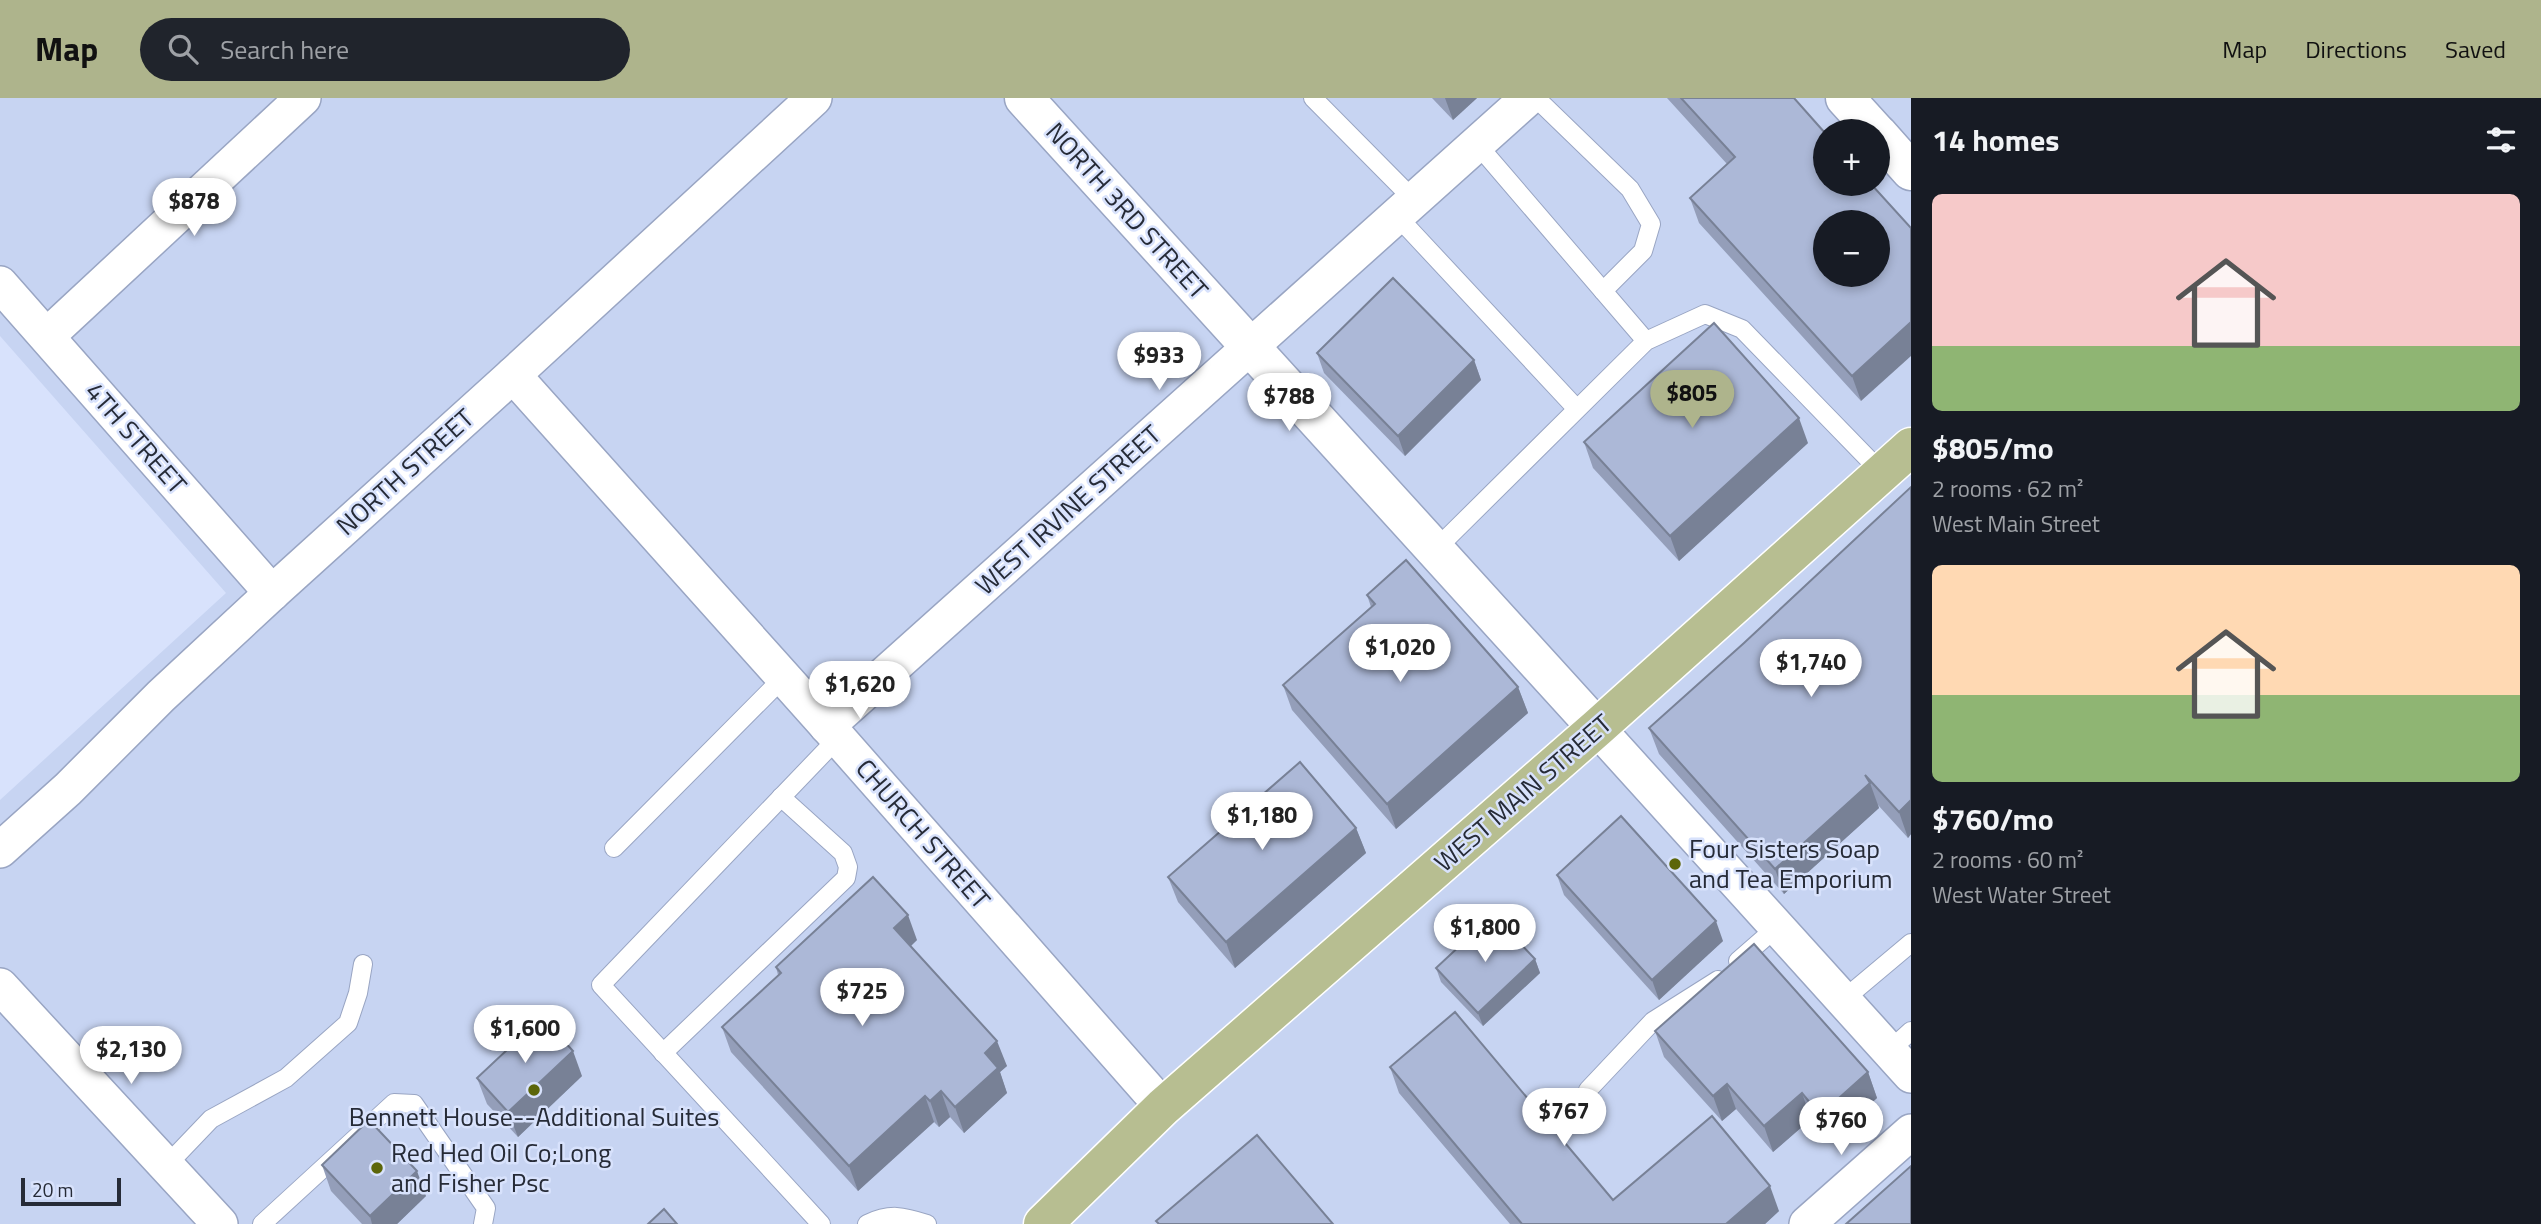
<!DOCTYPE html>
<meta charset="utf-8">
<style>
:root{--surface:#171b24;--page:#20242c;--text:#f1f3f6;--muted:#9ea1a6;--accent:#aeb48c}
body{margin:0;font-family:"Titillium Web",sans-serif;background:var(--page);color:var(--text);height:100vh;display:flex;flex-direction:column;font-size:26px;white-space:nowrap}
*{box-sizing:border-box;margin:0}
p{font-size:23px;color:var(--muted)}
.icon{flex:none;width:38px;height:38px;fill:none;stroke:currentColor;stroke-width:2;stroke-linecap:round;stroke-linejoin:round}
.map{position:relative;flex:1;overflow:hidden}
.panel{display:flex;flex-direction:column;background:var(--surface);width:630px}
.panel>*{flex:none}
.buttons{position:absolute;left:1813px;top:21px;display:grid;gap:14px}
.buttons a{display:grid;place-items:center;width:77px;height:77px;border-radius:50%;background:var(--surface);box-shadow:0 4px 10px #0003;font-size:35px}
.scale{position:absolute;left:21px;bottom:18px;width:100px;box-sizing:border-box;padding-left:7px;border:4px solid #262b37;border-top:0;font-size:19px;line-height:24px;white-space:nowrap;color:#262b37;-webkit-text-stroke:5px #d8e2fc;paint-order:stroke}
.price{position:absolute;translate:-50% -60px;padding:0 16px;border-radius:24px;background:#fff;color:#222;font-size:23px;line-height:46px;filter:drop-shadow(0 2px 4px #0008)}
.price::after{content:'';position:absolute;left:50%;top:42px;width:21px;height:16px;margin-left:-10px;background:inherit;clip-path:polygon(0 0,100% 0,50% 100%)}
.price.selected{background:var(--accent);color:#111}
ul{padding:0;list-style:none}
li{display:grid;align-content:center;gap:14px;height:371px;padding:0 21px}
li span{display:grid;place-items:center;height:217px;border-radius:10px;color:#555}
li>.icon{margin-inline-start:auto}
span .icon{width:126px;height:126px;fill:#fffc;stroke-width:1}
li b{font-size:30px}
h2{display:flex;justify-content:space-between;align-items:center;height:84px;padding:0 21px;font-size:30px}
header{display:flex;align-items:center;gap:42px;box-sizing:border-box;height:98px;padding:0 35px;background:var(--accent);color:#111}
header strong{font-size:33px}
nav{display:flex;gap:38px;margin-inline-start:auto;font-size:24px}
.search{width:490px;height:63px;background:var(--page);display:flex;align-items:center;gap:18px;box-sizing:border-box;padding:0 24px;border-radius:38px;color:var(--muted);font-size:26px}
main{display:flex;flex:1;min-height:0}
.map>svg:first-child{display:block}
</style>
<header>
<strong>Map</strong>
<div class="search"><svg class="icon" aria-label="search" viewBox="0 0 24 24"><circle cx="10" cy="10" r="6"/><path d="M15 15l6 6"/></svg>Search here</div>
<nav><a>Map</a><a>Directions</a><a>Saved</a></nav>
</header>
<main>
<div class="map">
<svg width="1911" height="1126" viewBox="0 0 1911 1126">
<rect width="100%" height="100%" fill="#d8e2fc"/>
<!-- built -->
<path fill="#c7d4f2" fill-rule="evenodd" d="M0,0H1911V1126H0V702L226,495L0,238ZM1825,33H1878V86H1825ZM1825,124H1878V177H1825Z"/>
<g fill="none" stroke-linecap="round" stroke-linejoin="round">
<defs>
<g id="service">
<polyline points="1313,0 1414,102"/>
<polyline points="1536,0 1630,91 1651,126 1643,153 1603,193"/>
<polyline points="1477,46 1646,243"/>
<polyline points="1397,118 1576,310"/>
<polyline points="1435,452 1646,243 1705,216 1742,231 1882,375"/>
<polyline points="614,750 782,581"/>
<polyline points="1738,863 1777,829"/>
<polyline points="1843,902 1911,845"/>
<polyline points="1889,953 1911,933"/>
<polyline points="663,955 846,780 848,769 843,755 781,699"/>
<polyline points="1588,992 1653,923 1718,882"/>
<polyline points="167,1067 211,1021 286,980 348,925 358,895 363,866"/>
<polyline points="262,1126 394,1005 414,1006 486,1110 483,1126"/>
<polyline points="821,1126 601,887 838,640"/>
<path d="M867,1126C890,1115 903,1118 927,1126"/>
</g>
<g id="minor">
<polyline points="0,186 272,495"/>
<polyline points="47,238 303,0"/>
<polyline points="513,277 838,640 1163,1009"/>
<polyline points="827,628 1528,0"/>
<polyline points="1597,630 1911,977"/>
<polyline points="0,752 68,691 161,598 272,495 513,277 814,0"/>
<polyline points="0,888 220,1126"/>
<polyline points="1807,1126 1911,1034"/>
</g>
<polyline id="tertiary" points="1024,0 1597,630"/>
<g id="secondary">
<polyline points="1845,0 1875,33"/>
<polyline points="1878,36 1911,73"/>
</g>
<polyline id="primary" points="1043,1126 1163,1009 1597,630 1911,349"/>
</defs>
<!-- service casing -->
<use href="#service" stroke="#99a5c3" stroke-width="20"/>
<!-- minor casing -->
<use href="#minor" stroke="#99a5c3" stroke-width="38"/>
<!-- tertiary casing -->
<use href="#tertiary" stroke="#99a5c3" stroke-width="41"/>
<!-- secondary casing -->
<use href="#secondary" stroke="#99a5c3" stroke-width="41"/>
<!-- primary casing -->
<use href="#primary" stroke="#fff" stroke-width="41"/>
<!-- service -->
<use href="#service" stroke="#fff" stroke-width="18"/>
<!-- minor -->
<use href="#minor" stroke="#fff" stroke-width="35"/>
<!-- tertiary -->
<use href="#tertiary" stroke="#fff" stroke-width="38"/>
<!-- secondary -->
<use href="#secondary" stroke="#fff" stroke-width="38"/>
<!-- primary -->
<use href="#primary" stroke="#b7be91" stroke-width="38"/>
</g>
<!-- wall -->
<g fill="#949eb9">
<polygon points="1432,0 1477,0 1453,22"/>
<polygon points="1667,0 1794,0 1861,303 1699,125 1690,100 1727,66"/>
<polygon points="1317,255 1474,262 1481,282 1405,358 1324,275"/>
<polygon points="1584,344 1808,345 1679,463 1593,370"/>
<polygon points="1911,389 1911,736 1908,740 1878,707 1879,710 1784,796 1659,656 1649,630 1744,545"/>
<polygon points="1367,497 1518,589 1528,615 1396,731 1292,612 1283,587 1371,509"/>
<polygon points="1356,730 1366,755 1235,870 1178,804 1168,779"/>
<polygon points="1557,777 1723,843 1659,902 1564,797"/>
<polygon points="917,842 910,848 1007,968 1000,974 1007,995 964,1035 950,1019 939,1029 934,1024 858,1093 731,954 722,929 778,877 776,869"/>
<polygon points="1535,861 1540,875 1483,928 1441,884 1436,870"/>
<polygon points="1655,933 1868,974 1877,1000 1830,1042 1811,1021 1773,1054 1736,1011 1722,1023 1664,959"/>
<polygon points="1390,969 1613,1102 1779,1113 1765,1126 1510,1126 1399,995"/>
<polygon points="582,978 518,1039 487,1006 477,980"/>
<polygon points="322,1067 426,1098 397,1126 362,1126 331,1093"/>
</g>
<!-- shaded-wall -->
<g fill="#788196">
<polygon points="1445,0 1477,0 1453,22"/>
<polygon points="1911,224 1911,258 1861,303 1852,278"/>
<polygon points="1474,262 1481,282 1405,358 1398,338"/>
<polygon points="1799,320 1808,345 1679,463 1670,438"/>
<polygon points="1518,589 1528,615 1396,731 1387,706"/>
<polygon points="1870,685 1879,710 1784,796 1775,771"/>
<polygon points="1911,702 1911,736 1908,740 1899,714"/>
<polygon points="1356,730 1366,755 1235,870 1226,844"/>
<polygon points="908,817 917,842 903,856 894,830"/>
<polygon points="1716,823 1723,843 1659,902 1652,882"/>
<polygon points="1535,861 1540,875 1483,928 1478,915"/>
<polygon points="997,943 1007,968 1000,974 1007,995 964,1035 955,1009 985,955"/>
<polygon points="573,953 582,978 518,1039 508,1014"/>
<polygon points="1868,974 1877,1000 1830,1042 1820,1017"/>
<polygon points="1727,986 1736,1011 1722,1023 1713,998"/>
<polygon points="941,993 950,1019 939,1029 930,1003"/>
<polygon points="1802,995 1811,1021 1773,1054 1764,1028"/>
<polygon points="925,998 934,1024 858,1093 849,1068"/>
<polygon points="417,1073 426,1098 397,1126 372,1126 370,1118"/>
<polygon points="1770,1088 1779,1113 1765,1126 1726,1126"/>
</g>
<!-- building -->
<g fill="#acb8d7" stroke="#788196" stroke-width="2" fill-rule="evenodd">
<path d="M1681,0H1794L1825,35V86H1871L1911,130V224L1852,278L1690,100L1735,59ZM1825,124H1878V177H1825Z"/>
<polygon points="1393,180 1474,262 1398,338 1317,255"/>
<polygon points="1714,225 1799,320 1670,438 1584,344"/>
<polygon points="1911,389 1911,702 1899,714 1865,677 1870,685 1775,771 1649,630 1744,545"/>
<polygon points="1406,462 1518,589 1387,706 1283,587 1375,506 1367,497"/>
<polygon points="1300,664 1356,730 1226,844 1168,779"/>
<polygon points="1621,718 1716,823 1652,882 1557,777"/>
<polygon points="873,779 908,817 894,830 997,943 985,955 998,970 955,1009 941,993 930,1003 925,998 849,1068 722,929 781,875 776,869"/>
<polygon points="1493,817 1535,861 1478,915 1436,870"/>
<polygon points="1754,846 1868,974 1820,1017 1802,995 1764,1028 1727,986 1713,998 1655,933"/>
<polygon points="1455,914 1613,1102 1712,1018 1770,1088 1726,1126 1522,1126 1390,969"/>
<polygon points="542,919 573,953 508,1014 477,980"/>
<polygon points="369,1022 417,1073 370,1118 322,1067"/>
<polygon points="1257,1037 1333,1126 1159,1126 1156,1123"/>
<polygon points="1911,1068 1911,1126 1846,1126"/>
<polygon points="664,1111 677,1126 648,1126"/>
</g>
<!-- markers -->
<g fill="#5c660a" stroke="#d8e2fc" stroke-width="2.5">
<circle cx="1675" cy="766" r="7"/>
<circle cx="534" cy="992" r="7"/>
<circle cx="377" cy="1070" r="7"/>
</g>
<g text-anchor="middle" stroke-width="5" stroke-linejoin="round" paint-order="stroke">
<!-- street labels -->
<g font-size="26" fill="#262b37" stroke="#d8e2fc">
<text transform="translate(1127 113) rotate(48)" y="9">NORTH 3RD STREET</text>
<text transform="translate(136 340) rotate(49)" y="9">4TH STREET</text>
<text transform="translate(405 374) rotate(-42)" y="9">NORTH STREET</text>
<text transform="translate(1068 412) rotate(-42)" y="9">WEST IRVINE STREET</text>
<text transform="translate(1523 695) rotate(-41)" y="9">WEST MAIN STREET</text>
<text transform="translate(923 736) rotate(49)" y="9">CHURCH STREET</text>
</g>
<!-- poi labels -->
<g font-size="26" fill="#262b37" stroke="#d8e2fc" text-anchor="start">
<text x="1689" y="760">Four Sisters Soap<tspan x="1689" dy="30">and Tea Emporium</tspan></text>
<text x="534" y="1028" text-anchor="middle">Bennett House--Additional Suites</text>
<text x="391" y="1064">Red Hed Oil Co;Long<tspan x="391" dy="30">and Fisher Psc</tspan></text>
</g>
</g>
</svg>
<div class="buttons">
<a>+</a>
<a>−</a>
</div>
<div class="scale">20 m</div>
<b class="price" style="left:194px;top:140px">$878</b>
<b class="price" style="left:1159px;top:294px">$933</b>
<b class="price selected" style="left:1692px;top:332px">$805</b>
<b class="price" style="left:1289px;top:335px">$788</b>
<b class="price" style="left:1400px;top:586px">$1,020</b>
<b class="price" style="left:1811px;top:601px">$1,740</b>
<b class="price" style="left:860px;top:623px">$1,620</b>
<b class="price" style="left:1262px;top:754px">$1,180</b>
<b class="price" style="left:1485px;top:866px">$1,800</b>
<b class="price" style="left:862px;top:930px">$725</b>
<b class="price" style="left:525px;top:967px">$1,600</b>
<b class="price" style="left:131px;top:988px">$2,130</b>
<b class="price" style="left:1564px;top:1050px">$767</b>
<b class="price" style="left:1841px;top:1059px">$760</b>
</div>
<section class="panel">
<h2>14 homes<svg class="icon" aria-label="filters" viewBox="0 0 24 24"><path d="M4 7h16M4 17h16"/><circle cx="9" cy="7" r="2"/><circle cx="15" cy="17" r="2"/></svg></h2>
<ul>
<li><span style="background:linear-gradient(#f6c9c9 70%,#8fb573 0)"><svg class="icon" aria-label="home" viewBox="0 0 24 24"><path d="M3 11l9-7 9 7M6 9v11h12V9"/></svg></span><div><b>$805/mo</b><p>2 rooms · 62 m²</p><p>West Main Street</p></div></li>
<li><span style="background:linear-gradient(#ffd9b3 60%,#8fb573 0)"><svg class="icon" aria-label="home" viewBox="0 0 24 24"><path d="M3 11l9-7 9 7M6 9v11h12V9"/></svg></span><div><b>$760/mo</b><p>2 rooms · 60 m²</p><p>West Water Street</p></div></li>
</ul>
</section>
</main>
